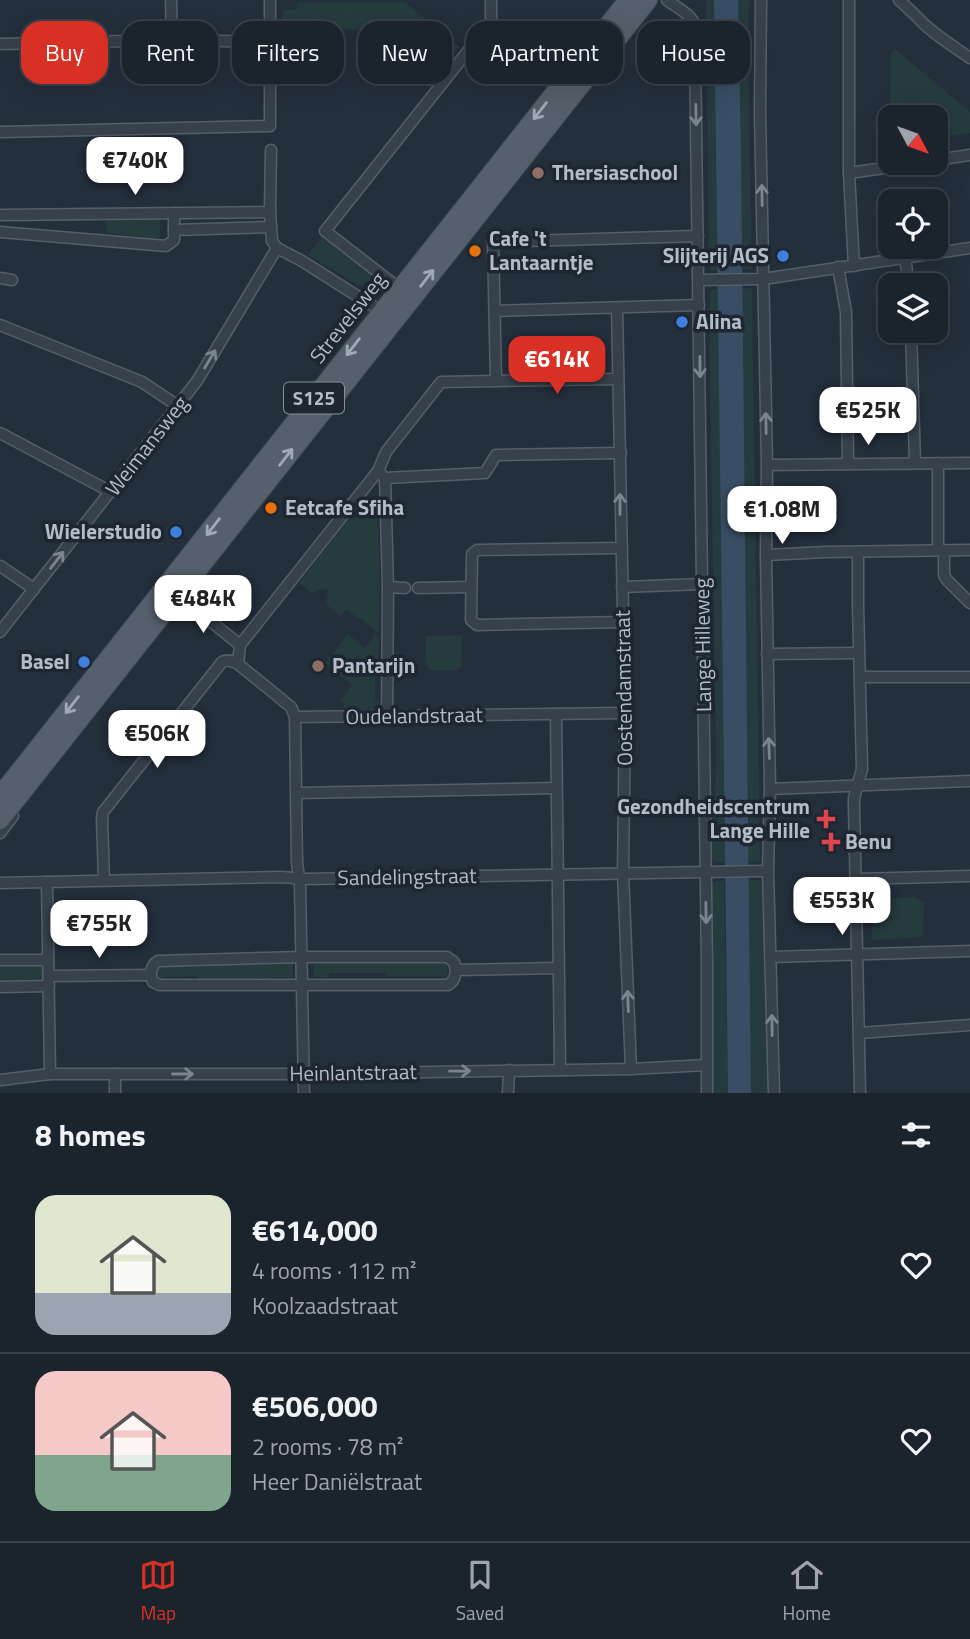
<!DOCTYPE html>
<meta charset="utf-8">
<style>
:root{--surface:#1b232d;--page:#242b35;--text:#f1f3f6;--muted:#a0a4aa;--line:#394049;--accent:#d93025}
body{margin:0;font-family:"Titillium Web",sans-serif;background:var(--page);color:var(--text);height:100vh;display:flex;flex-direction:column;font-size:26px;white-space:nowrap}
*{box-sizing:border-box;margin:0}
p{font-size:23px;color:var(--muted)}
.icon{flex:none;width:38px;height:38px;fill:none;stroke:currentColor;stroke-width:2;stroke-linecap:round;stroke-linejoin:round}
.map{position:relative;height:1093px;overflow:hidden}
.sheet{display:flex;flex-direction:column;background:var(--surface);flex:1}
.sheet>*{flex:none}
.top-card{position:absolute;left:21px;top:21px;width:929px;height:63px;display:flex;gap:14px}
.needle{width:46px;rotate:131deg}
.buttons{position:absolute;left:878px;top:105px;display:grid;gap:14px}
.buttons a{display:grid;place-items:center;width:70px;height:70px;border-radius:14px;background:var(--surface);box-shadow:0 7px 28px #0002,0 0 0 2px var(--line);font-size:35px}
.price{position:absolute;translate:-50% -60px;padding:0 16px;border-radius:14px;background:#fff;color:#222;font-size:23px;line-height:46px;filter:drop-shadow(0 2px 4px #0008)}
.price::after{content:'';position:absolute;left:50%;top:42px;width:21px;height:16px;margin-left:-10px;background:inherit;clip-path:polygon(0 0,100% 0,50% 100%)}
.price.on{background:var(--accent);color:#fff}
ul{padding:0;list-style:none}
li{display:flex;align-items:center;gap:21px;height:175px;padding:0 35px}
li+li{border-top:2px solid var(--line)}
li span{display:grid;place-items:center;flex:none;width:196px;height:140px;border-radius:21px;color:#555}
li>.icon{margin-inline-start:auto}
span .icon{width:84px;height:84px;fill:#fffc;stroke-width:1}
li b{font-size:30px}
h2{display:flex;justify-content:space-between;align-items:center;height:84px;padding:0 35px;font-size:30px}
.pill{padding:0 24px;border-radius:21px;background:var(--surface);box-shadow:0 7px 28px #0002,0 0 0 2px var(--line);font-size:24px;line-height:63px}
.pill.on{background:var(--accent);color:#fff}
.menu{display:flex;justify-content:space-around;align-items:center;height:98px;border-top:2px solid var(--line);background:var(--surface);font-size:19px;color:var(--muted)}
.menu a{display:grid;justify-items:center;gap:4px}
.menu .on{color:var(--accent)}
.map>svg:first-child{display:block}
</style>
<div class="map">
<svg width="970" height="1093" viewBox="0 0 970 1093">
<rect width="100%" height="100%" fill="#242f3c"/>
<!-- green -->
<g fill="#263b3d">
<polygon points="706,0 714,0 717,270 710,271 709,267"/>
<polygon points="738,0 749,0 748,35 750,172 752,269 742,269"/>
<path d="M405,2L459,47L433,79C428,76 422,73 419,68C414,59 420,52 411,40L396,38L388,29L281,30L282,10H297V3Z"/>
<polygon points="895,49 970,112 970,133 936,138 936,117 890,116 891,53"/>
<polygon points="107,216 160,216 160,239 107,233"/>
<polygon points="322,238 382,282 372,294 368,291 371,284 366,281 361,287 308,255"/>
<polygon points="752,288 760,861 749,862 742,289"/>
<polygon points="718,289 725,862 717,862 709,857 708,826 711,822 715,791 716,756 709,322 710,293 711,290"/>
<polygon points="375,504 377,505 380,586 379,634 360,618 359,619 346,609 340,616 326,604 328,590 326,588 312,593 299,583 358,506 360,508 362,506"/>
<polygon points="348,634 365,648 376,634 379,639 378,668 375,669 375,701 378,701 378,708 346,708 340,701 352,685 325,663"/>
<polygon points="462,635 461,667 456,670 431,670 428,668 426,662 426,636"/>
<polygon points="749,880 760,880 766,887 769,1093 751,1093"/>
<polygon points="716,881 724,881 728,1093 711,1093 709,886"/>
<polygon points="915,897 924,903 923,937 872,940 872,899"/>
<polygon points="438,959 447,959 447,976 387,976 386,973 329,973 329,977 314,977 314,960 411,960 411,963 438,963"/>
<polygon points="293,960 293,977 198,980 197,976 164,977 163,980 157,981 157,964 206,963 207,966 272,964 272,961"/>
<rect x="0" y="963" width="42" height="19"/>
</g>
<!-- water -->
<polygon fill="#394e65" points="714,0 738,0 741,155 751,1093 728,1093"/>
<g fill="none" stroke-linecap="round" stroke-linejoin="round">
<defs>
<g id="minor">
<polyline points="171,0 172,40"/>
<path d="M667,0C676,7 695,16 696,29C697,35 696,41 695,47L707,967V1093"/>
<polyline points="761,0 760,112 767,465 766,555 770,789 768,871 774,1093"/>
<polyline points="849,0 849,173 854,266"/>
<path d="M899,0C908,8 916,16 924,24C938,37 954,47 970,58"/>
<polyline points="0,44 172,40 270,42"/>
<polyline points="0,132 270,126 270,0"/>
<polyline points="271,150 270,212 272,241 277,248 302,261 373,306 381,312"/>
<polyline points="936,160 970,155"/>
<polyline points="849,173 919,163"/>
<polyline points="0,215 270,212"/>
<polyline points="174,230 271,227"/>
<polyline points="0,232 166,246 174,240 174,213"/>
<polyline points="905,258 909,285"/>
<polyline points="838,267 846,312 848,463"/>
<polyline points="0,278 12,280"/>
<polyline points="699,280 763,279 970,248"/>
<polyline points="400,289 325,231 491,22 491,0"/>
<polyline points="617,308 625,713 623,873 631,1069"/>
<polyline points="495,311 699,305"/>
<polyline points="0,325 142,382 178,406"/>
<polyline points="911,331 915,463"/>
<polyline points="496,381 493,242 698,236"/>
<polyline points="0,433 111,492"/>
<polyline points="767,465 970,463"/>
<polyline points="378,471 385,478 388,587 387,717"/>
<polyline points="385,478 485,473 496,455 621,453"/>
<polyline points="622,548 477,550 472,554 471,620 477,625 623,622"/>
<polyline points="938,550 938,463"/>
<polyline points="944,550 944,575 947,580 970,603"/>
<polyline points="858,552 858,604 862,769 854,798 854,806 860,1093"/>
<polyline points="766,555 826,552 970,550"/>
<polyline points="0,566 34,589"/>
<polyline points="388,587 405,588"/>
<polyline points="622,587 703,584"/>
<polyline points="418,588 470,587"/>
<polyline points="178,595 240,645"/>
<polyline points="0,632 197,381 277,248"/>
<polyline points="767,654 859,653"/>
<polyline points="238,664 240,645 378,471 386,452 441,382 618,379"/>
<polyline points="860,677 970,677"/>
<polyline points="556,714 560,1070"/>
<polyline points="295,717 625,713"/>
<polyline points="770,789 970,781"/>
<polyline points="297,793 556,788"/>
<polyline points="0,833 13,816"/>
<polyline points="856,879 970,876"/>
<path d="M104,880L102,819L103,812L222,662C228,659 233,661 238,664L291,707L295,717L297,863L300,884L304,1093"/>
<polyline points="47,882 50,1074"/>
<polyline points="0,883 282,877 304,879 768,871"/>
<path d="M302,957H447L454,962C457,971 456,980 448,985H159L153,982C149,975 151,965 158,961Z"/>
<polyline points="771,957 970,951"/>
<polyline points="0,960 48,960"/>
<polyline points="456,970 558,968"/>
<polyline points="49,976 150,975"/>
<polyline points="0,987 49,986"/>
<polyline points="859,1033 970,1025"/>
<polyline points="115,1074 115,1093"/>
<polyline points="0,1080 50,1074 304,1074 631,1069 706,1065"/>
<polyline points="508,1093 509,1070"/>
</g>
<g id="primary">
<polyline points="0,796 628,0"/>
<polyline points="0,820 648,0"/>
</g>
</defs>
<!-- minor casing -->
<use href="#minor" stroke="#555f6a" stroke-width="13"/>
<!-- primary casing -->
<use href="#primary" stroke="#404a55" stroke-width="20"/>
<!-- minor -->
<use href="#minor" stroke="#37414c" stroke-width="10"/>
<!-- primary -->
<use href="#primary" stroke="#55606c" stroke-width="18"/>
</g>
<!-- one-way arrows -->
<defs><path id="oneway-shaft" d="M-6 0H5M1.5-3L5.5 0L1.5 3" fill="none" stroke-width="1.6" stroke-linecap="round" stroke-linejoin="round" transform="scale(1.75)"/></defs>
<g stroke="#a0aab6">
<use href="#oneway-shaft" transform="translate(540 111) rotate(128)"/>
<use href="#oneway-shaft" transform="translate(427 278) rotate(-52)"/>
<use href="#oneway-shaft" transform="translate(353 347) rotate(128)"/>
<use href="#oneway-shaft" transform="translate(286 457) rotate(-52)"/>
<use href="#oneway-shaft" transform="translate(213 527) rotate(128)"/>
<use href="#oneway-shaft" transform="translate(72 705) rotate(128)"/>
</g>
<g stroke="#7b8590">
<use href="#oneway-shaft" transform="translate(696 115) rotate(89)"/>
<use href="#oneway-shaft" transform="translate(762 195) rotate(-91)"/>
<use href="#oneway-shaft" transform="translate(210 359) rotate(-59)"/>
<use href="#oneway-shaft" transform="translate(700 367) rotate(89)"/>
<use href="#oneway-shaft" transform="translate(766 423) rotate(-91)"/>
<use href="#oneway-shaft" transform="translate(620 504) rotate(-90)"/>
<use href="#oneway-shaft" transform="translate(57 560) rotate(-52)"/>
<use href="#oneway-shaft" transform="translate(769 748) rotate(-92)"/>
<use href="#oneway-shaft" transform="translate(706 913) rotate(89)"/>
<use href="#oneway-shaft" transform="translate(628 1001) rotate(-92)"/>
<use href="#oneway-shaft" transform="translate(772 1025) rotate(-91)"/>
<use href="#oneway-shaft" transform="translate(460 1071) rotate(-1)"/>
<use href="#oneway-shaft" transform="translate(183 1074)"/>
</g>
<!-- markers -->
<g fill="#8d6e63" stroke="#1d2631" stroke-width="2.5">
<circle cx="538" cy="173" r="7"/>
<circle cx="318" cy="666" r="7"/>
</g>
<g fill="#e8710a" stroke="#1d2631" stroke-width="2.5">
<circle cx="475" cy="251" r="7"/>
<circle cx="271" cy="508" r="7"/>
</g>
<g fill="#3f7fe0" stroke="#1d2631" stroke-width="2.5">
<circle cx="783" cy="256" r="7"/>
<circle cx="682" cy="322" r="7"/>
<circle cx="176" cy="532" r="7"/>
<circle cx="84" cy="662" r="7"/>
</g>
<g fill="#e0444e" stroke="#1d2631" stroke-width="2.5">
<path d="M822.5 808.5h7v7h7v7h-7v7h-7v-7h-7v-7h7z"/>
<path d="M827.5 831.5h7v7h7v7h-7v7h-7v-7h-7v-7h7z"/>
</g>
<g text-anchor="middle" stroke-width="7" stroke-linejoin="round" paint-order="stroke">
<!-- shield labels -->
<rect fill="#1d2631" stroke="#868f9b" stroke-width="2" x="284" y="382.5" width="60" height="31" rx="5"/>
<g font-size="19" font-weight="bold" fill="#b3bcc8">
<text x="314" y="405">S125</text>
</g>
<!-- poi labels -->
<g font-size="21" font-weight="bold" fill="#b3bcc8" stroke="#1d2631" text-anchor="start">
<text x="552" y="180">Thersiaschool</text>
<text x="489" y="246">Cafe 't<tspan x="489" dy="24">Lantaarntje</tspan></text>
<text x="769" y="263" text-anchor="end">Slijterij AGS</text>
<text x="696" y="329">Alina</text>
<text x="285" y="515">Eetcafe Sfiha</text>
<text x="162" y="539" text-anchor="end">Wielerstudio</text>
<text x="70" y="669" text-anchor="end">Basel</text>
<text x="332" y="673">Pantarijn</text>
<text x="810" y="814" text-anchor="end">Gezondheidscentrum<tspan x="810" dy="24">Lange Hille</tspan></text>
<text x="845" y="849">Benu</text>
</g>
<!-- street labels -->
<g font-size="21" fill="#b3bcc8" stroke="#1d2631">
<text transform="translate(348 318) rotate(-52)" y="7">Strevelsweg</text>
<text transform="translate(147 446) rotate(-52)" y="7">Weimansweg</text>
<text transform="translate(703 645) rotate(-91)" y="7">Lange Hilleweg</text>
<text transform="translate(624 688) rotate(-91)" y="7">Oostendamstraat</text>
<text transform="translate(414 716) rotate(-1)" y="7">Oudelandstraat</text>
<text transform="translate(407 877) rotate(-1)" y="7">Sandelingstraat</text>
<text transform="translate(353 1073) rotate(-1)" y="7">Heinlantstraat</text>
</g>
</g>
</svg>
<div class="buttons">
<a><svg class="needle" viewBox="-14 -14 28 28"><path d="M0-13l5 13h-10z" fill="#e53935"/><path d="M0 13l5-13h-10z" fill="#a0a4aa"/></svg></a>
<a><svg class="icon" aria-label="locate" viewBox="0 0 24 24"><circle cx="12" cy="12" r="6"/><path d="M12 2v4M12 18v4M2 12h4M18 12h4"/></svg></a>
<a><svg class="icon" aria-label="layers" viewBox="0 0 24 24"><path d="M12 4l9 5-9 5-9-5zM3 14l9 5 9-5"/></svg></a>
</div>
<b class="price" style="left:135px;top:197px">€740K</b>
<b class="price on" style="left:557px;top:396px">€614K</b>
<b class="price" style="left:868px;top:447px">€525K</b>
<b class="price" style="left:782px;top:546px">€1.08M</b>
<b class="price" style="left:203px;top:635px">€484K</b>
<b class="price" style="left:157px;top:770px">€506K</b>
<b class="price" style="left:842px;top:937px">€553K</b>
<b class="price" style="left:99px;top:960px">€755K</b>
<div class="top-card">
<a class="pill on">Buy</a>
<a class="pill">Rent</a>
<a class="pill">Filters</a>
<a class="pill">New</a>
<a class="pill">Apartment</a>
<a class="pill">House</a>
</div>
</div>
<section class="sheet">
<h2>8 homes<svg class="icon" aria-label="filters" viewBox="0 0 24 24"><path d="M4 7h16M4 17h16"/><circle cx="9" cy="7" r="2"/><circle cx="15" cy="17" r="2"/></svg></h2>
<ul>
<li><span style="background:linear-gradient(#dfe7d0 70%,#9aa5b1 0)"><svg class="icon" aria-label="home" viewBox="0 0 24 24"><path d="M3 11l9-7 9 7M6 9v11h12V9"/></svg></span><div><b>€614,000</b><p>4 rooms · 112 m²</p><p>Koolzaadstraat</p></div><svg class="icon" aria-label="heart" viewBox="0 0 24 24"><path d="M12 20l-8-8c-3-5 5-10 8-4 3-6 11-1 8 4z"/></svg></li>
<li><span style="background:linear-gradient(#f6c9c9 60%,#7fa58c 0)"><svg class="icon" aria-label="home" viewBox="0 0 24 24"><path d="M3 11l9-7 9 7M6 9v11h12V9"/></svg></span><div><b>€506,000</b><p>2 rooms · 78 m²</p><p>Heer Daniëlstraat</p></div><svg class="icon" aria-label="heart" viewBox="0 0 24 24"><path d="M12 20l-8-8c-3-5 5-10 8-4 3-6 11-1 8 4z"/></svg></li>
</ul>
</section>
<nav class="menu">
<a class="on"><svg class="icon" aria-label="map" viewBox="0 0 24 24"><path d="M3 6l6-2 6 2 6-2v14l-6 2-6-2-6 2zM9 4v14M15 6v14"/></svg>Map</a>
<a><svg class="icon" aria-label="saved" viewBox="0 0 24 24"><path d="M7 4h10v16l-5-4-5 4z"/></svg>Saved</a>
<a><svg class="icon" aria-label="home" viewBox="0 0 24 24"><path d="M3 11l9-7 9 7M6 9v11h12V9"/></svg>Home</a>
</nav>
